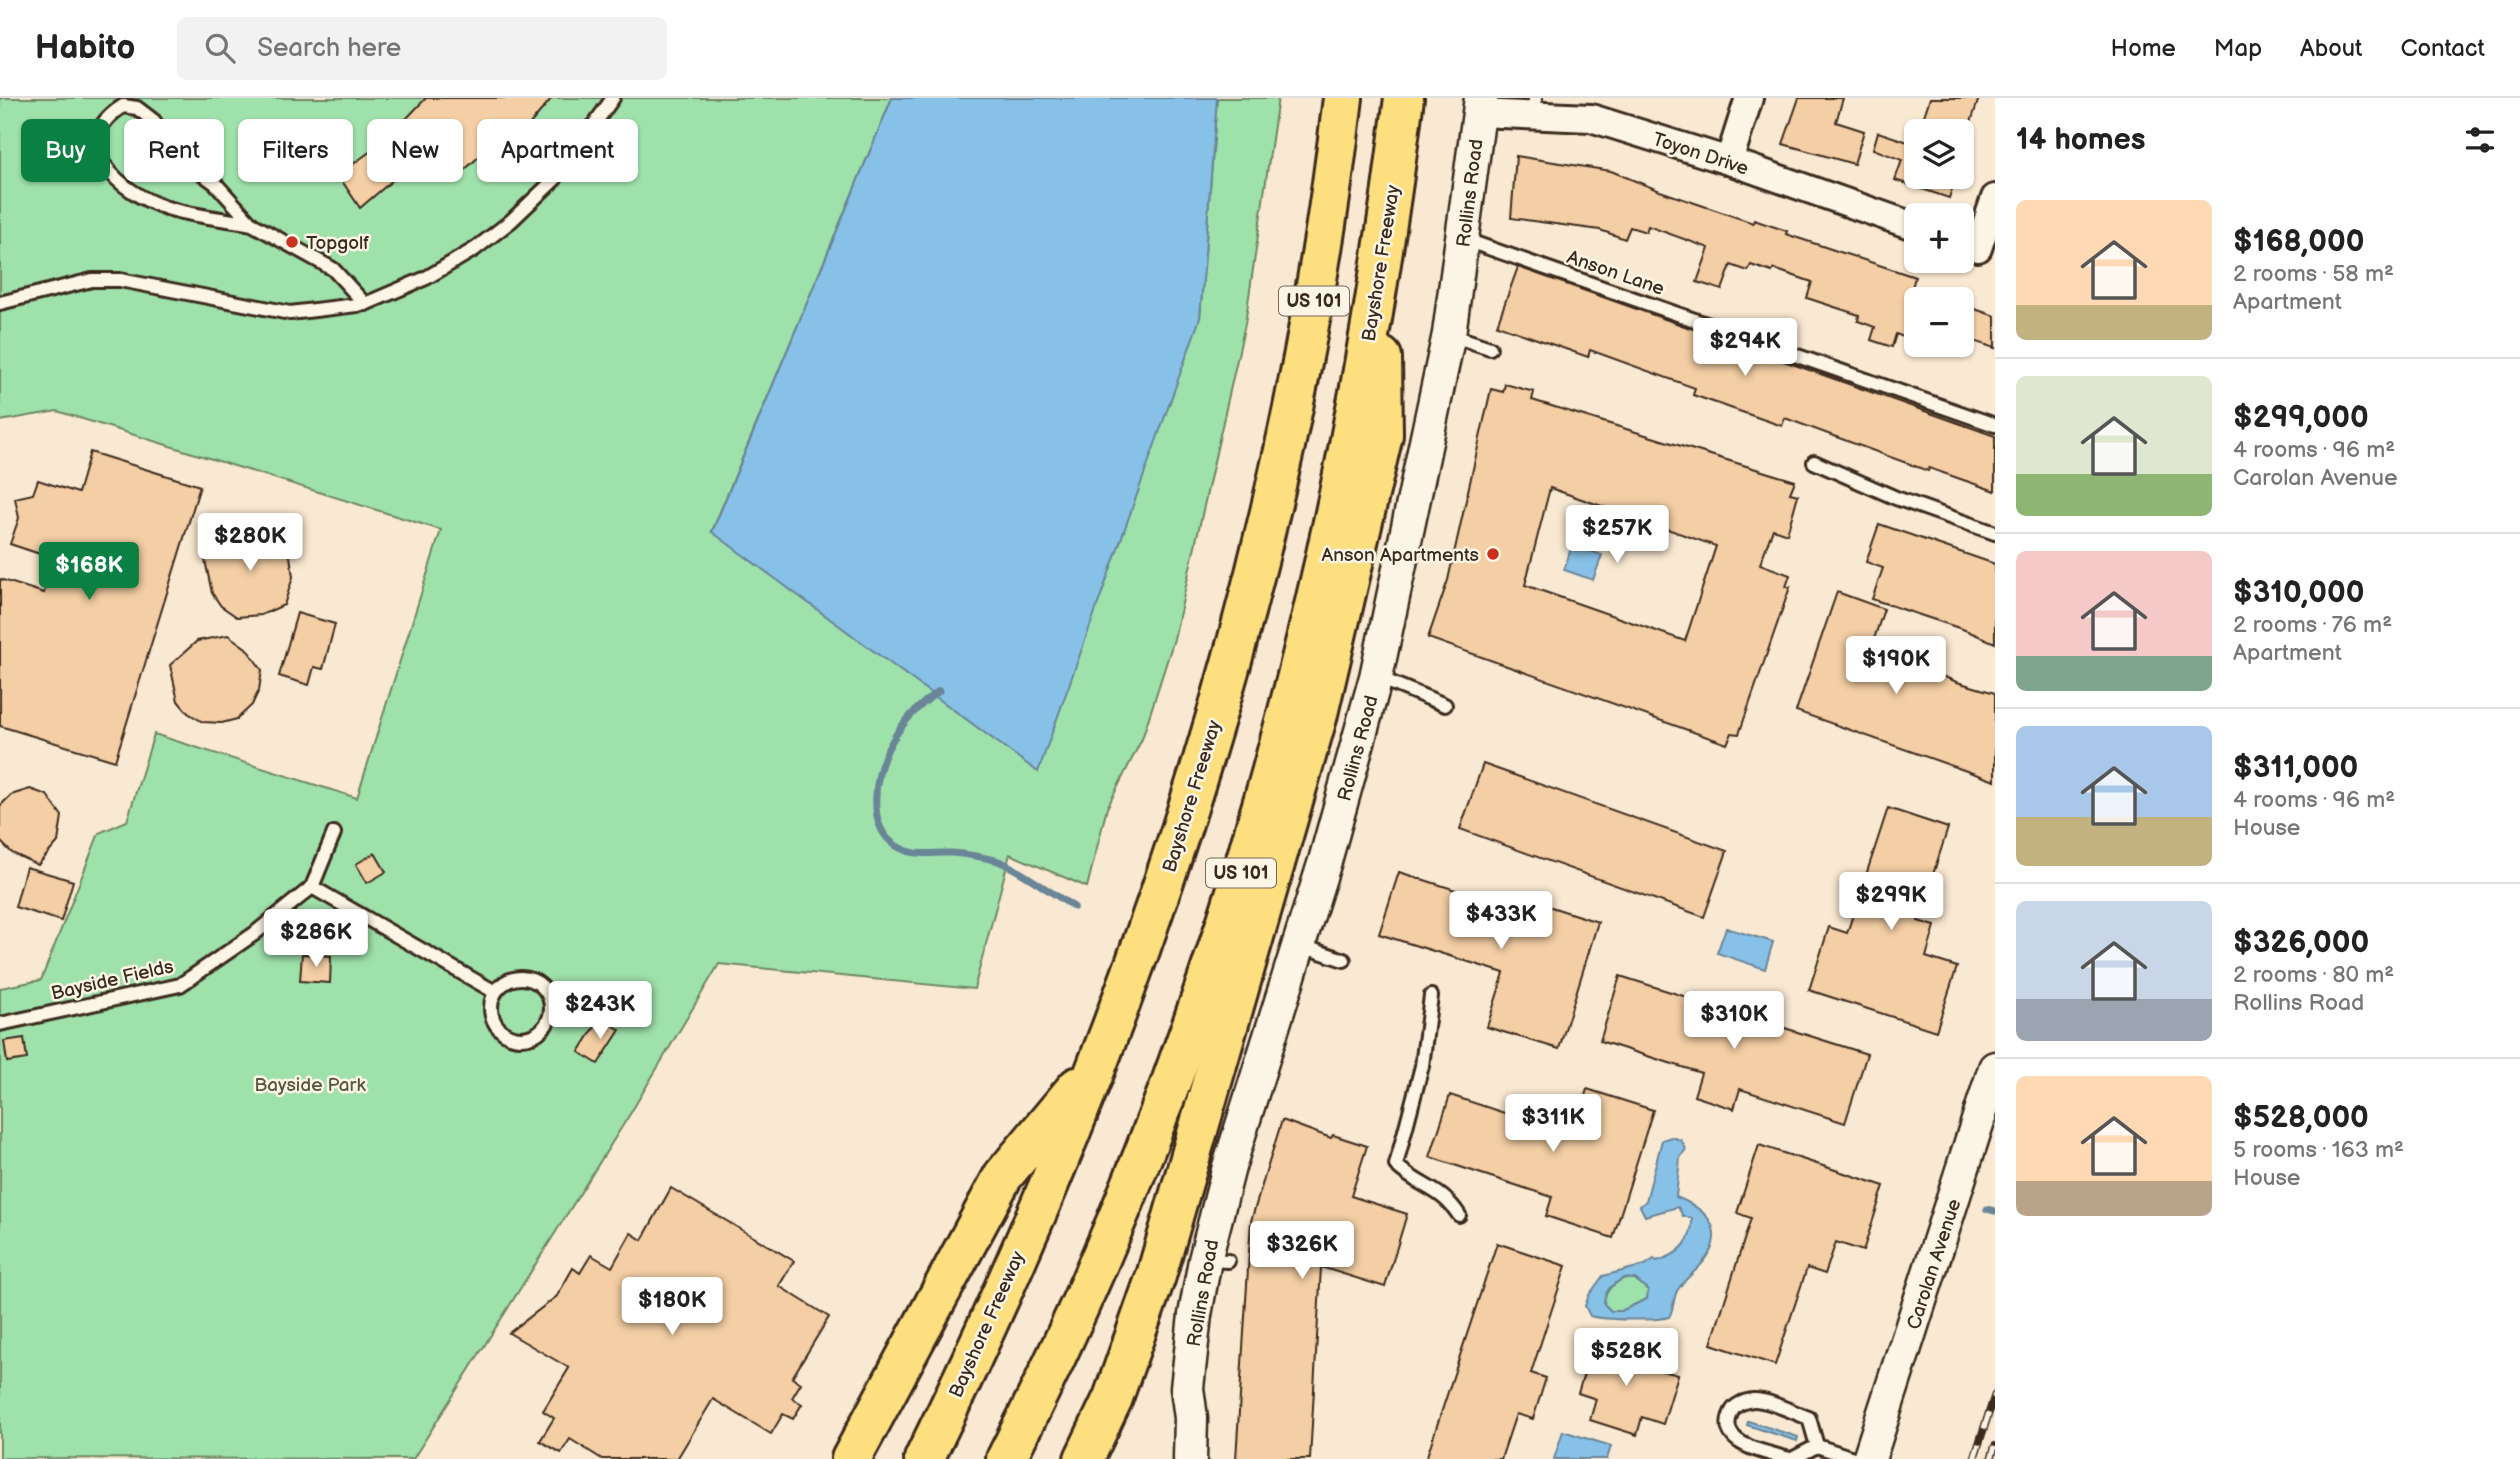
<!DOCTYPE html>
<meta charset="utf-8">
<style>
:root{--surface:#fff;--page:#f2f2f2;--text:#222;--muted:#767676;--line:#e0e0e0;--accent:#0b8043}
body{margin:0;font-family:"Balsamiq Sans",sans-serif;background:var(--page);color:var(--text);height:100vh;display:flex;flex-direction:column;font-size:26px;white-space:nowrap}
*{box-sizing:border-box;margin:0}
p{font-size:23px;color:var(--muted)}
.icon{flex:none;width:38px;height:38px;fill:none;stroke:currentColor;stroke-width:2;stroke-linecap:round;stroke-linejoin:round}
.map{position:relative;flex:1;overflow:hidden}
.sheet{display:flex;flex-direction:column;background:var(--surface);width:525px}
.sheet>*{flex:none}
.banner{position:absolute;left:21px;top:21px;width:665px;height:63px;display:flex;gap:14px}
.controls{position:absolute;left:1904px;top:21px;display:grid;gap:14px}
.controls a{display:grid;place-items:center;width:70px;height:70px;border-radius:10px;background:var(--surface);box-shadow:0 2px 5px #0004;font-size:35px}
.price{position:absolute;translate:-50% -60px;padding:0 16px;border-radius:7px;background:#fff;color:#222;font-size:23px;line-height:46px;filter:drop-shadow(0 2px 4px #0008)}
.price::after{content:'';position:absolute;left:50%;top:42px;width:21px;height:16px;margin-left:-10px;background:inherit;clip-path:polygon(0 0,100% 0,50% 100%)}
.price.selected{background:var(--accent);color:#fff}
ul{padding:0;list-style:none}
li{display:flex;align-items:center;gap:21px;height:175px;padding:0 21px}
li+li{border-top:2px solid var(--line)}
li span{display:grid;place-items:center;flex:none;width:196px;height:140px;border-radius:10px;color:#555}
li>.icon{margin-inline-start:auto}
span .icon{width:84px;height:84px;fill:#fffc;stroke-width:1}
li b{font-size:30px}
h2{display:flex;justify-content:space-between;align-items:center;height:84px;padding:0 21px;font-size:30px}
.chip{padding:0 24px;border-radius:10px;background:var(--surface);box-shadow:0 2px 5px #0004;font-size:24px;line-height:63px}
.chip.selected{background:var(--accent);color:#fff}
header{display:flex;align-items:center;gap:42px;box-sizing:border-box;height:98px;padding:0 35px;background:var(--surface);border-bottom:2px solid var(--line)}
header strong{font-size:33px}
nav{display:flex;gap:38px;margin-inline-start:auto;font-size:24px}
.search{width:490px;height:63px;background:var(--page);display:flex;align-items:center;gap:18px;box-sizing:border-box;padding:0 24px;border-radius:10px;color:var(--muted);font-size:26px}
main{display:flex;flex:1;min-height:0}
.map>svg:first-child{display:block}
</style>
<header>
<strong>Habito</strong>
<div class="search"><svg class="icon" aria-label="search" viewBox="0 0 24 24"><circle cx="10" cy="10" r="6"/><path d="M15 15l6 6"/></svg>Search here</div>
<nav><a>Home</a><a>Map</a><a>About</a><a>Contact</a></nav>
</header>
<main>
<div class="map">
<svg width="1995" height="1361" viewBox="0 0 1995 1361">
<rect width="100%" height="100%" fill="#fae9d2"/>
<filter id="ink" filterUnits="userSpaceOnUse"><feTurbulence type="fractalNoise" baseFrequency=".0143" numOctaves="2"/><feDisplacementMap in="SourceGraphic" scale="14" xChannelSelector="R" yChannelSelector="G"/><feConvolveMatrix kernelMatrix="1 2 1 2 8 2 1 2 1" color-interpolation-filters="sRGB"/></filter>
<g filter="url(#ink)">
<!-- green -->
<g fill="#9fe1ab" stroke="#6d8664" stroke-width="2">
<polygon points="0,0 892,0 712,433 1200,220 1217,0 1278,0 1245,226 1174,541 1142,641 1107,710 1087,789 1010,756 974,891 719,866 630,1016 413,1361 0,1360 0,890 41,882 99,735 127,723 154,636 357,700 441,432 57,313 0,323"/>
<path d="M1624,1180L1635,1181L1648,1192L1647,1201L1621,1213H1611L1604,1206C1604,1192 1613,1186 1624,1180Z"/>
</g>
<!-- water -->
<g fill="#88c1e7" stroke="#698597" stroke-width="2" fill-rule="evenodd">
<polygon points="892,0 1217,0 1200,220 1038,674 712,434"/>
<polygon points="1579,426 1593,431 1587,452 1602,457 1593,482 1564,472"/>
<polygon points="1726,830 1773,844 1765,871 1717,855"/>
<path d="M1671,1039L1681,1042L1686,1051L1680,1060L1676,1099C1700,1108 1725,1126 1709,1156C1702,1170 1685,1179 1677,1193C1673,1201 1674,1211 1669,1219C1657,1223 1604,1222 1590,1218L1585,1208L1589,1197L1603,1178L1645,1167L1654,1161L1657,1163C1679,1157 1693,1144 1692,1120L1683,1118L1678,1109L1645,1118L1640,1108L1646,1103L1662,1042ZM1624,1180L1635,1181L1648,1192L1647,1201L1621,1213H1611L1604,1206C1604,1192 1613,1186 1624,1180Z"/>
<polygon points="1748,1323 1798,1339 1797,1343 1747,1327"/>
<polygon points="1563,1333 1611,1348 1607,1361 1554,1361"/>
</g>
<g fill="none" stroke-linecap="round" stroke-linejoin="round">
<!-- stream -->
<g stroke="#698597" stroke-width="7">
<path d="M939,593C900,620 873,662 876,710C877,725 882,738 895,747C914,760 931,754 952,755C965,756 982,759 995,762C1014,767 1054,797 1074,809"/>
<polyline points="1987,1111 1995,1113"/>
</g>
</g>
<!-- building -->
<g fill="#f4cea4" stroke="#3b2a1e" stroke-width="2" fill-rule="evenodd">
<polygon points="426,0 552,0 518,40 508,32 460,76 434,47 360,110 338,77 386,42"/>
<polygon points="1799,0 1843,0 1836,24 1864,33 1854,66 1783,46"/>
<polygon points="1930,0 1979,0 1968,33 1919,33"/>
<polygon points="1912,30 1916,30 1916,79 1956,79 1949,100 1895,82 1902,62 1873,51 1878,34 1908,44"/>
<polygon points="1516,58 1611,73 1660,93 1753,125 1754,122 1787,133 1786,136 1915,179 1912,190 1916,191 1916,244 1896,236 1892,249 1871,242 1875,229 1858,223 1859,217 1807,200 1812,184 1774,171 1772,174 1751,167 1748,173 1731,167 1722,192 1697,184 1709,150 1648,128 1646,134 1630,129 1625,141 1600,132 1511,120"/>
<polygon points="1518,169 1995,338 1995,393 1929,370 1928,373 1785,320 1782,328 1693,297 1695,290 1590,252 1588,259 1497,227"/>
<polygon points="1969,209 1995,218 1995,250 1962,239"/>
<path d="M1505,286L1534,294L1532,302L1795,383L1790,395L1798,397L1787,436L1773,431L1760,466L1790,477L1786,489H1790L1739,636L1732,635L1727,646L1428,540L1448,482L1491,291L1503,294ZM1550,390L1716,448L1685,543L1525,487Z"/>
<polygon points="90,354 200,388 115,663 0,628 0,481 44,495 55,461 10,446 19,420 15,400 33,396 38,382 78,395"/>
<polygon points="1879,426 1995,466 1995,545 1965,532 1872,501 1883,470 1866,464"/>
<polygon points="247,431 265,434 279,443 290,458 293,479 284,507 261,517 237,519 221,508 212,495 205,462 226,439"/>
<polygon points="1837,494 1884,511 1871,550 1957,584 1995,595 1995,683 1796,613"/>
<polygon points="297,515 335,526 323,571 314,569 309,587 279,578"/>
<polygon points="228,537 246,550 262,572 259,592 252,607 237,621 222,625 203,624 188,615 178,603 170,567 197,543"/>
<polygon points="1483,666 1727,753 1704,819 1460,731"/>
<polygon points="30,691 47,697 62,718 58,744 38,767 12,755 0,743 0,708 11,697"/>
<polygon points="1888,710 1948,730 1918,823 1935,828 1926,859 1957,869 1936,933 1809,892 1829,829 1847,835"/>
<polygon points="375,755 386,774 367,785 356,766"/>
<polygon points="26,769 73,783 61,823 15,809"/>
<polygon points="1399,774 1522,813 1526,801 1598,824 1559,951 1487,929 1504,875 1379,836"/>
<polygon points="302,856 331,858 330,885 300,883"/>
<polygon points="1620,878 1867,956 1845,1025 1740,991 1734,1011 1694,998 1701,975 1600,943"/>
<polygon points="601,919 620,932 598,966 579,954"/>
<polygon points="24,940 27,961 7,964 4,943"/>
<polygon points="1587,991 1653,1012 1613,1140 1546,1118 1552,1099 1430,1059 1450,997 1538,1026 1544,1007 1579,1019"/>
<polygon points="1282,1022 1331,1040 1333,1037 1367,1048 1351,1098 1407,1116 1385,1189 1321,1169 1310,1361 1236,1361 1251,1123"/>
<polygon points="1759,1047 1884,1088 1863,1153 1836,1144 1825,1176 1807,1170 1775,1267 1711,1246 1751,1120 1737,1115"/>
<polygon points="671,1090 794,1163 779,1188 829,1219 792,1280 801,1285 792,1300 802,1306 793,1321 783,1316 771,1336 713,1301 677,1361 602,1361 570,1341 561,1355 540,1343 554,1320 543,1313 569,1270 509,1235 557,1198 573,1170 580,1175 591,1157 612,1169 631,1135 642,1142"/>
<polygon points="1497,1145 1566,1168 1531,1275 1546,1280 1533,1321 1516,1316 1501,1361 1426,1361"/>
<polygon points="1613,1244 1649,1255 1645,1268 1678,1277 1663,1326 1642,1319 1637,1337 1590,1322 1596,1301 1578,1295 1592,1250 1610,1255"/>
</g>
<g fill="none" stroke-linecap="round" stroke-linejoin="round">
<defs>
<g id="service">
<polyline points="1534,18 1535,0"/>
<path d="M252,126C224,121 194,118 167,110C121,96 63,45 123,8L137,10L154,23L175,56L215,85L252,126L333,171L365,206"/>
<polyline points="1463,141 1995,327"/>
<polyline points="0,205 92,182 120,182 290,215 365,206 426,180 475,151 511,123 555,81 613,0"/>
<polyline points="1451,237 1490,250"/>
<polyline points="1814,364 1896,400 1995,435"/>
<polyline points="1377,579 1445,607"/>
<polyline points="312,789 495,894"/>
<polyline points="1299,847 1344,862"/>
<circle cx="521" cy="910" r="30"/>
<path d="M1431,898L1422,968L1396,1067C1420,1090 1441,1089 1459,1117"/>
<polyline points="0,926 180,887 254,836 312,789 334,735"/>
<polyline points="1206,1162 1228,1163"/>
<path d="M1790,1361C1770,1355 1716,1348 1731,1315C1734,1307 1744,1303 1753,1302C1769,1301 1793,1315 1809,1320L1817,1348"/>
<polyline points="1792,1361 1817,1348 1856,1361"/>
</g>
<g id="minor">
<polyline points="1479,15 1591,20 1729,63 1916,129"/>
<polyline points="1729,63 1749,0"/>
<polyline points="1978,150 1995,100"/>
</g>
<g id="tertiary">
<polyline points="1190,1361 1191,1320 1187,1290 1195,1217 1205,1162 1229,1069 1325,763 1376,579 1449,236 1481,0"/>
<polyline points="1869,1361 1995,970"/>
</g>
<g id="motorway">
<polyline points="851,1361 1003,1078 1077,989"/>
<path d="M924,1361C1134,933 1288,475 1343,0"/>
<path d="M1006,1361C1222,939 1347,469 1404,0"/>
<polyline points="1084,1361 1113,1300 1156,1178 1317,620 1383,337 1382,259"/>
</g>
</defs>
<!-- service casing -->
<use href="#service" stroke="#3b2a1e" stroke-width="18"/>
<!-- minor casing -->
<use href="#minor" stroke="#3b2a1e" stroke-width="32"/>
<!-- tertiary casing -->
<use href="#tertiary" stroke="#3b2a1e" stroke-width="37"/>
<!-- motorway casing -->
<use href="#motorway" stroke="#3b2a1e" stroke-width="44"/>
<!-- service -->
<use href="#service" stroke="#fcf5e5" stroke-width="12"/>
<!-- minor -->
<use href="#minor" stroke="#fcf5e5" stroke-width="26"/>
<!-- tertiary -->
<use href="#tertiary" stroke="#fcf5e5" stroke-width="32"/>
<!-- motorway -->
<use href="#motorway" stroke="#fedf80" stroke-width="38"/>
<defs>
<g id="rail">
<polyline points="1974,1361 1995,1296"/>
<polyline points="1991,1361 1995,1348"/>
</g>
</defs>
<!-- rail casing -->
<use href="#rail" stroke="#3b2a1e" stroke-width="8"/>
<!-- rail -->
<use href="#rail" stroke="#fcf5e5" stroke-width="5" stroke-dasharray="16" stroke-linecap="butt"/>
</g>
</g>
<!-- markers -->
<g fill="#c8321e" stroke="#fcf5e5" stroke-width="2.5">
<circle cx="292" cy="144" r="7"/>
<circle cx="1493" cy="456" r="7"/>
</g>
<g text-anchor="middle" stroke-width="5" stroke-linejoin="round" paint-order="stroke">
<!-- shield labels -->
<g fill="#fcf5e5" stroke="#75675a" stroke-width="2">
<rect x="1279" y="188.5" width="70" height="29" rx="5"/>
<rect x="1206" y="760.5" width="70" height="29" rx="5"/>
</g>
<g font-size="18" font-weight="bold" fill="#3b2a1e">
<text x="1314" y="209">US 101</text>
<text x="1241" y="781">US 101</text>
</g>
<!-- street labels -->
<g font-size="19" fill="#3b2a1e" stroke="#fcf5e5">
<text transform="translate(1701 55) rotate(18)" y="7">Toyon Drive</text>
<text transform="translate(1469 95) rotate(-83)" y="7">Rollins Road</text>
<text transform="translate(1380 165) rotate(-81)" y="7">Bayshore Freeway</text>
<text transform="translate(1616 174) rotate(19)" y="7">Anson Lane</text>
<text transform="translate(1357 650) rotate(-75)" y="7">Rollins Road</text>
<text transform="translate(1191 698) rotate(-73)" y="7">Bayshore Freeway</text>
<text transform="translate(112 881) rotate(-13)" y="7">Bayside Fields</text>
<text transform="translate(1933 1166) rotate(-72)" y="7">Carolan Avenue</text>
<text transform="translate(1202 1195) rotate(-80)" y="7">Rollins Road</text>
<text transform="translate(986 1226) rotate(-66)" y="7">Bayshore Freeway</text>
</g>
<!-- poi labels -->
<g font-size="19" fill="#3b2a1e" stroke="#fcf5e5" text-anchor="start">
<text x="306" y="151">Topgolf</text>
<text x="1479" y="463" text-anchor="end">Anson Apartments</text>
</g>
<!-- park labels -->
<g font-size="19" fill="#545841" stroke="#fcf5e5">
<text x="310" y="993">Bayside Park</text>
</g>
</g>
</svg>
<div class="controls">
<a><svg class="icon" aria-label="layers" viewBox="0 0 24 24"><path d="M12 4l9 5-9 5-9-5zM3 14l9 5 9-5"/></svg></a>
<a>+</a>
<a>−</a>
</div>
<b class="price" style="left:1745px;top:280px">$294K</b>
<b class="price" style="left:1617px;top:467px">$257K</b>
<b class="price" style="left:250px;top:475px">$280K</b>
<b class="price selected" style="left:89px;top:504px">$168K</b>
<b class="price" style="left:1896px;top:598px">$190K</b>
<b class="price" style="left:1891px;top:834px">$299K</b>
<b class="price" style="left:1501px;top:853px">$433K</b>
<b class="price" style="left:316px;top:871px">$286K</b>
<b class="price" style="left:600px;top:943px">$243K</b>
<b class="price" style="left:1734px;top:953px">$310K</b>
<b class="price" style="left:1553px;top:1056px">$311K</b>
<b class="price" style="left:1302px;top:1183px">$326K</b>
<b class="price" style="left:672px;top:1239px">$180K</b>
<b class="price" style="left:1626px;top:1290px">$528K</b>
<div class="banner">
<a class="chip selected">Buy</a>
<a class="chip">Rent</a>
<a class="chip">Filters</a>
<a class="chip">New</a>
<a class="chip">Apartment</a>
</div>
</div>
<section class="sheet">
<h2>14 homes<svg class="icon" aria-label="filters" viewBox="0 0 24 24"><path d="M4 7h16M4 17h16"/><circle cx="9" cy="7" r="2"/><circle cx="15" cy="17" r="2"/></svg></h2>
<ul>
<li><span style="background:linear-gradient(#ffd9b3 75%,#c2b280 0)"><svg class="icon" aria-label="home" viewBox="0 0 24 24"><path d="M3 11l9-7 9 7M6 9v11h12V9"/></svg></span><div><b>$168,000</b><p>2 rooms · 58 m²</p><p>Apartment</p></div></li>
<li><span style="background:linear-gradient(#dfe7d0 70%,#8fb573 0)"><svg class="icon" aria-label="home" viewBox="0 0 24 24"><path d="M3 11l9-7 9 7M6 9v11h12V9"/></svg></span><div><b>$299,000</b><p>4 rooms · 96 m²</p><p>Carolan Avenue</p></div></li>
<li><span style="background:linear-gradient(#f6c9c9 75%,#7fa58c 0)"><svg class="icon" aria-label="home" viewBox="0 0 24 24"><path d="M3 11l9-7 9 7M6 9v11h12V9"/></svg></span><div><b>$310,000</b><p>2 rooms · 76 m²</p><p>Apartment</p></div></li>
<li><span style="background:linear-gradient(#a9c7e8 65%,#c2b280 0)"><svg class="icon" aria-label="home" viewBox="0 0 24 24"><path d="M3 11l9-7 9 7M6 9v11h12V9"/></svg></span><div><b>$311,000</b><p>4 rooms · 96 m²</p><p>House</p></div></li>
<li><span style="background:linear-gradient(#c9d6e8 70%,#9aa5b1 0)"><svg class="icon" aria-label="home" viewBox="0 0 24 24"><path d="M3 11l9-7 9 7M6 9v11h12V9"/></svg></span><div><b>$326,000</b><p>2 rooms · 80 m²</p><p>Rollins Road</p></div></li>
<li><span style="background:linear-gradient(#ffd9b3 75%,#b9a48a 0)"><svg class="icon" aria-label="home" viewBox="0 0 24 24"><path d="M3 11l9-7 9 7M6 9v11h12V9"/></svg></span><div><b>$528,000</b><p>5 rooms · 163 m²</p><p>House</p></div></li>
</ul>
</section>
</main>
